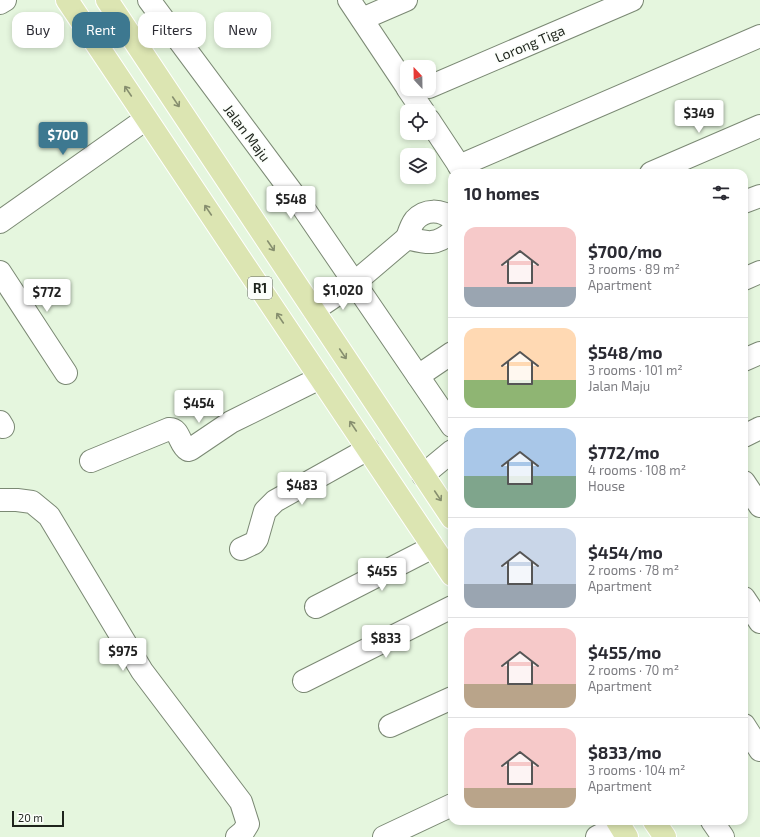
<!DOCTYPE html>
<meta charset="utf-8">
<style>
:root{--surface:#fff;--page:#f7f7f7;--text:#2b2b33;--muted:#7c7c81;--line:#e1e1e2;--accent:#3d7890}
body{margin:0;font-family:"Exo 2",sans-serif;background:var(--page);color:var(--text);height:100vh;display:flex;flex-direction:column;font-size:15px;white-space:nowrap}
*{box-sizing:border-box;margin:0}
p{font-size:13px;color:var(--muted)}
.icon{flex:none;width:22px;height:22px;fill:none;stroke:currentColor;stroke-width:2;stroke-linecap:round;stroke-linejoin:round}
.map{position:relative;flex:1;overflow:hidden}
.drawer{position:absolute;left:448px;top:169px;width:300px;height:656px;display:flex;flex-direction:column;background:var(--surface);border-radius:12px;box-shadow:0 2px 6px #0003}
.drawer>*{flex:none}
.guide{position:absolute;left:12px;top:12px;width:376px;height:36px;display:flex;gap:8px}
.needle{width:26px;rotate:338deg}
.controls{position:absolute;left:400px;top:60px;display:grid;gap:8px}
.controls a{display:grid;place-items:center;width:36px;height:36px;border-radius:8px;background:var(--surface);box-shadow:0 2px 6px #0003;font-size:20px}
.scale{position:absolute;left:12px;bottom:10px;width:52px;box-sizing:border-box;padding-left:4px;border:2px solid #1e241c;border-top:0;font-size:11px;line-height:14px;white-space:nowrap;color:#1e241c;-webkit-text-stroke:3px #fbfefa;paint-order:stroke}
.price{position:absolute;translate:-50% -34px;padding:0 9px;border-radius:4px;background:#fff;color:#222;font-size:13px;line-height:26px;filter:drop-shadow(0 1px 2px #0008)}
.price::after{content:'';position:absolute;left:50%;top:24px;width:12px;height:9px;margin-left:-6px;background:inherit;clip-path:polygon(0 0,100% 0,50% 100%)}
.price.on{background:var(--accent);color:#fff}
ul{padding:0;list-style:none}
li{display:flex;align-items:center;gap:12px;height:100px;padding:0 16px}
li+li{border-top:1px solid var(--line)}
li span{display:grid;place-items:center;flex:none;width:112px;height:80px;border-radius:12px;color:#555}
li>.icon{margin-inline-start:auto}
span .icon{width:48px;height:48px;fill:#fffc;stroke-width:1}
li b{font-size:17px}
h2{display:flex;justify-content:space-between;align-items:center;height:48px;padding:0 16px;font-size:17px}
.pill{padding:0 14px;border-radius:12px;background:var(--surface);box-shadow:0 2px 6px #0003;font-size:14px;line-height:36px}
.pill.on{background:var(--accent);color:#fff}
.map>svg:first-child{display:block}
</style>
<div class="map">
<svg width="760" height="837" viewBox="0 0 760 837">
<rect width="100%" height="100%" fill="#e5f6de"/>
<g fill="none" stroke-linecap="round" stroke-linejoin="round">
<defs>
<g id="minor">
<polyline points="149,0 300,203 452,426"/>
<polyline points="349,0 407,87"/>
<polyline points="0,3 5,0"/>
<polyline points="362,19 406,0"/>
<polyline points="429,87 632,0"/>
<polyline points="408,89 423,111"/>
<polyline points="429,120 464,173"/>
<polyline points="459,166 760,36"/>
<polyline points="651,173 760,126"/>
<polyline points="744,202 760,196"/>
<polyline points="0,222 146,119"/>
<path d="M407,238C409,232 411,225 415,220C425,209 441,209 452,219"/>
<polyline points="0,272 66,373"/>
<polyline points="744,279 760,272"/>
<path d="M314,310L354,283L407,238C427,243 435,246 452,232"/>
<polyline points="744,360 760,353"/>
<polyline points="418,376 452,353"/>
<polyline points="0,422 3,427"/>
<polyline points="744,436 760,428"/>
<path d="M91,461L169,429C180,428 179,445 188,450L191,449L231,422L320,378"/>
<polyline points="423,475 452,451"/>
<polyline points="744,482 760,506"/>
<polyline points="0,500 17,500 32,502 49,516 142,671 241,802 248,824 243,832 237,837"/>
<polyline points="241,549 254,543 257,539 265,511 275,501 368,449"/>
<polyline points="744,598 760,622"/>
<polyline points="316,607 433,547"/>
<polyline points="304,681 452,607"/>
<polyline points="744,725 760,750"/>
<polyline points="390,726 452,698"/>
<polyline points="712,821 723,837"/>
<polyline points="384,837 452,805"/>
<polyline points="597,837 620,825"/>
</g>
<g id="major">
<polyline points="67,0 452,575"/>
<polyline points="107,0 452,518"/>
<polyline points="617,821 627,837"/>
<polyline points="654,821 665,837"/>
</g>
</defs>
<!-- minor casing -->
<use href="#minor" stroke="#7b8974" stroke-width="24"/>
<!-- major casing -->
<use href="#major" stroke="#fff" stroke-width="24"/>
<!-- minor -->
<use href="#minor" stroke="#fff" stroke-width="22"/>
<!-- major -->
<use href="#major" stroke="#dce5b2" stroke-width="22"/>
</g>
<!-- one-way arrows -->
<defs><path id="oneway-shaft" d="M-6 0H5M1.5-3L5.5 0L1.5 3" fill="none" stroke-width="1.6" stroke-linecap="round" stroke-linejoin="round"/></defs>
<g stroke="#868e6e">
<use href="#oneway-shaft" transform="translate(128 91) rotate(-124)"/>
<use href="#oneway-shaft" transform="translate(176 102) rotate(56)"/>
<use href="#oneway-shaft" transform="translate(208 210) rotate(-124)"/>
<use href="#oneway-shaft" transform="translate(271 246) rotate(56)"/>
<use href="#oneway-shaft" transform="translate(280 318) rotate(-124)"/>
<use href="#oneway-shaft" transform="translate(343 354) rotate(56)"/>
<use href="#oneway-shaft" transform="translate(353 426) rotate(-124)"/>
<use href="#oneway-shaft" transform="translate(438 496) rotate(56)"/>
</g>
<g text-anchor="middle" stroke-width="3.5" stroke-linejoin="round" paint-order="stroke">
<!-- shield labels -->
<rect fill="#fbfefa" stroke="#60655f" stroke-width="1" x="248" y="277" width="24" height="22" rx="3"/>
<g font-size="13" font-weight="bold" fill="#1e241c">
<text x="260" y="293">R1</text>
</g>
<!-- street labels -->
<g font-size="14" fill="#1e241c" stroke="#fbfefa">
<text transform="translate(530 44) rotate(-23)" y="5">Lorong Tiga</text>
<text transform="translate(247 133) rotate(53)" y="5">Jalan Maju</text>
</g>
</g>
</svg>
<div class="controls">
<a><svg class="needle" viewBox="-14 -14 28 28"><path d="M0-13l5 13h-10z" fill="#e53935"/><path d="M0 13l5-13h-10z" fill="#7c7c81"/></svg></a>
<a><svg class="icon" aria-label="locate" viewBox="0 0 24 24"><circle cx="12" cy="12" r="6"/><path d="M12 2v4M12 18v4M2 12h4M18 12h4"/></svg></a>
<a><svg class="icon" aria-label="layers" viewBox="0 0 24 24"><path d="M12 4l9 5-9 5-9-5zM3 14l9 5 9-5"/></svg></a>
</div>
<div class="scale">20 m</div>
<b class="price" style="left:699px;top:134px">$349</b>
<b class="price on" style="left:63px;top:156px">$700</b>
<b class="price" style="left:291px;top:220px">$548</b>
<b class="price" style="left:343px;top:311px">$1,020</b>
<b class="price" style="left:47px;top:313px">$772</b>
<b class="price" style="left:199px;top:424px">$454</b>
<b class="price" style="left:302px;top:506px">$483</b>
<b class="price" style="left:382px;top:592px">$455</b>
<b class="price" style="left:386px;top:659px">$833</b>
<b class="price" style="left:123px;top:672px">$975</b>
<div class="guide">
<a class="pill">Buy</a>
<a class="pill on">Rent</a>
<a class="pill">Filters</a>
<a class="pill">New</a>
</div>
<section class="drawer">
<h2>10 homes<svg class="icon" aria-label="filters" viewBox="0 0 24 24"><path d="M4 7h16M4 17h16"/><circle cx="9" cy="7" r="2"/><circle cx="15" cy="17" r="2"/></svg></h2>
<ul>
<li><span style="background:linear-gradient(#f6c9c9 75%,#9aa5b1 0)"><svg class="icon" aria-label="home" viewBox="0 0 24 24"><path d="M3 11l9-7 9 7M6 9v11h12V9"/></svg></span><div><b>$700/mo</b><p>3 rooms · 89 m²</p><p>Apartment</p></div></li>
<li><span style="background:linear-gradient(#ffd9b3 65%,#8fb573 0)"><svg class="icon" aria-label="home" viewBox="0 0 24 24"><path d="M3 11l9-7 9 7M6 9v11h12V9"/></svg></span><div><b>$548/mo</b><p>3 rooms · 101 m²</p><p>Jalan Maju</p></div></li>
<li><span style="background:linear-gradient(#a9c7e8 60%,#7fa58c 0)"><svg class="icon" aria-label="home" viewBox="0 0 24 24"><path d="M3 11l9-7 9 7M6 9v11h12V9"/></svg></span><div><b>$772/mo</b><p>4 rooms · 108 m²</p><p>House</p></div></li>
<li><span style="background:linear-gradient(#c9d6e8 70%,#9aa5b1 0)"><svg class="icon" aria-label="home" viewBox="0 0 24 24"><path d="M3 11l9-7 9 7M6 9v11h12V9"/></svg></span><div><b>$454/mo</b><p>2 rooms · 78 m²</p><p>Apartment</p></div></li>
<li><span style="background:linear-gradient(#f6c9c9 70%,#b9a48a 0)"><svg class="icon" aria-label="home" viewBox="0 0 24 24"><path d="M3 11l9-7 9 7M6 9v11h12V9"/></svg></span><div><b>$455/mo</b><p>2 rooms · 70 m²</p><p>Apartment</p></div></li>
<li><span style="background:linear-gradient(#f6c9c9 75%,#b9a48a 0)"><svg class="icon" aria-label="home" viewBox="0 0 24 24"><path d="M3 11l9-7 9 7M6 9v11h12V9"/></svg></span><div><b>$833/mo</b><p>3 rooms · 104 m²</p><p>Apartment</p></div></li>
</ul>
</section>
</div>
